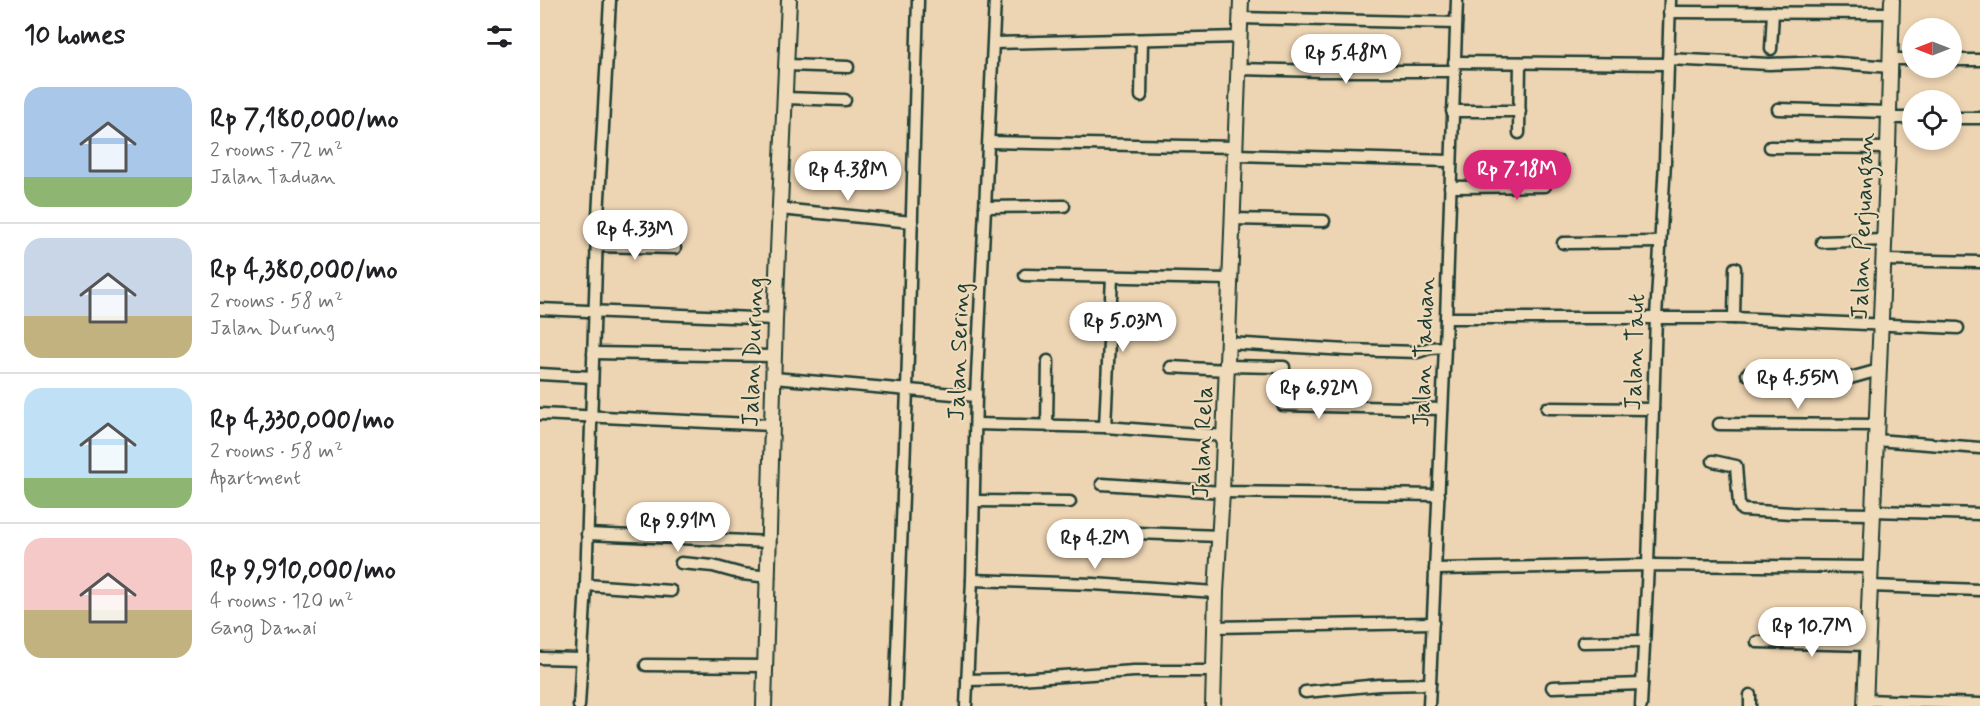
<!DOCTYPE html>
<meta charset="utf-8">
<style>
:root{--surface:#fff;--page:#f2f2f2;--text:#202124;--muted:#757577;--line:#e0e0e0;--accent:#db2777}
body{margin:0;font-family:Mynerve,sans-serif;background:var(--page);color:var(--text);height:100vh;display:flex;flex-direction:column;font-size:22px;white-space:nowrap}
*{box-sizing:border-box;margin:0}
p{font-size:20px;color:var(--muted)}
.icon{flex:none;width:33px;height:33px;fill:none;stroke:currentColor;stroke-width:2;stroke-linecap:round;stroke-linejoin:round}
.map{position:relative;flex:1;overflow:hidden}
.details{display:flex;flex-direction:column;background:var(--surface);width:540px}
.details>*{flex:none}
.needle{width:39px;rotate:270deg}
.buttons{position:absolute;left:1362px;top:18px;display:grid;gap:12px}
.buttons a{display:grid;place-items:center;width:60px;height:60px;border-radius:50%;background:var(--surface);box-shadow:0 3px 9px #0003;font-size:30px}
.price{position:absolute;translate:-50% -51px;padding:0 14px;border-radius:21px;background:#fff;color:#222;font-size:20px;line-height:39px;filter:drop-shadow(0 2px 3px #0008)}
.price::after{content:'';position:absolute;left:50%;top:36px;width:18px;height:14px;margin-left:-9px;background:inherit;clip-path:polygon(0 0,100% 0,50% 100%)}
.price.current{background:var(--accent);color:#fff}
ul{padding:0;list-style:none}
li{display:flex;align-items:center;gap:18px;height:150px;padding:0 24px}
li+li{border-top:2px solid var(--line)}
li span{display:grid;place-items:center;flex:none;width:168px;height:120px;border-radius:18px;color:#555}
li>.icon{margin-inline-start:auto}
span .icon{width:72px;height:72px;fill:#fffc;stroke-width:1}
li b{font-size:26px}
h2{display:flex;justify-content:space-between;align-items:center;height:72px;padding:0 24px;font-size:26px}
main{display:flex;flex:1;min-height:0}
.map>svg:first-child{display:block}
</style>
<main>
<section class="details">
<h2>10 homes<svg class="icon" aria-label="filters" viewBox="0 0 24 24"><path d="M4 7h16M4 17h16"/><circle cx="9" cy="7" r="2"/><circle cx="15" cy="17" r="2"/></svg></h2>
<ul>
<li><span style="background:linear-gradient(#a9c7e8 75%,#8fb573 0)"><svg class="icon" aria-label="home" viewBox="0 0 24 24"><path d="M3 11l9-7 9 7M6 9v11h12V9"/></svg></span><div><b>Rp 7,180,000/mo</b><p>2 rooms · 72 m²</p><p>Jalan Taduan</p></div></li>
<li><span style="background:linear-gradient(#c9d6e8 65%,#c2b280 0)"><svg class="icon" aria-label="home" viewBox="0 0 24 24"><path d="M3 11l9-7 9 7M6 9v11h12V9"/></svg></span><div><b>Rp 4,380,000/mo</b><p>2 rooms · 58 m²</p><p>Jalan Durung</p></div></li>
<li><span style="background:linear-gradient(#bfe0f5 75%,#8fb573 0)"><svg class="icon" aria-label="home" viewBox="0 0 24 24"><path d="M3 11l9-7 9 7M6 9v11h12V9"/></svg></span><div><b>Rp 4,330,000/mo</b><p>2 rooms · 58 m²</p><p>Apartment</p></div></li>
<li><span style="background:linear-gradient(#f6c9c9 60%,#c2b280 0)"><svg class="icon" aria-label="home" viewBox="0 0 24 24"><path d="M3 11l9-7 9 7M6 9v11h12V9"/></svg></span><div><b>Rp 9,910,000/mo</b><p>4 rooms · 120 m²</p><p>Gang Damai</p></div></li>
</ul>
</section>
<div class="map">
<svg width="1440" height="706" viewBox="0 0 1440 706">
<rect width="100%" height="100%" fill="#edd4b2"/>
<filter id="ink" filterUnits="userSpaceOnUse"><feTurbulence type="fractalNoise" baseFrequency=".0167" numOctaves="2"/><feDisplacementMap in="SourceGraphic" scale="12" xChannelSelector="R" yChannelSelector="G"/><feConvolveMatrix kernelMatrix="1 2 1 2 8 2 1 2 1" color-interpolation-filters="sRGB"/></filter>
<g filter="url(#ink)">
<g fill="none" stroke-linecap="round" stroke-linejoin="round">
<defs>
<g id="street">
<polyline points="1129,12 1352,13"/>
<polyline points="701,18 916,23"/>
<polyline points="454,43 700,37"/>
<polyline points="1231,49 1233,12"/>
<polyline points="1128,59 1229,64 1286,62 1350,67"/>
<polyline points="1351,59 1372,59"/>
<polyline points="1412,60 1440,60"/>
<polyline points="914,62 1128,64"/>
<polyline points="246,65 308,67"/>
<polyline points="699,69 781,71 914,71"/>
<polyline points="601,96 602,40"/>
<polyline points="245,98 305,100"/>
<polyline points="1238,109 1348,112"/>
<polyline points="912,111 980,111"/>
<polyline points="1348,118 1372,118"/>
<polyline points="1412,118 1440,118"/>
<polyline points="979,133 980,63"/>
<polyline points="449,142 696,147"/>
<polyline points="1230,147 1348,148"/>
<polyline points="696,155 910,161"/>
<polyline points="910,187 1005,186 1007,167 1011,163 1019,162"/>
<polyline points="445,207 524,206"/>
<polyline points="240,209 372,222"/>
<polyline points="693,219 784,221"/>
<polyline points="1282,242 1344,240"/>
<polyline points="1023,243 1120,242"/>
<polyline points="57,246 135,248"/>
<polyline points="1344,260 1440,262"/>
<polyline points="485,275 691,279"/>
<polyline points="0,309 235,319"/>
<polyline points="906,318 1194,318 1418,328"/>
<polyline points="1194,318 1195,268"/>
<polyline points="688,343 807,350 878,352 890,348 905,347"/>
<polyline points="53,353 234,356"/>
<polyline points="687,366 744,367 743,405 902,409"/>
<polyline points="631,367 687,370"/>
<polyline points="0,374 52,377"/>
<polyline points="1207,374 1263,375 1303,380 1339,370"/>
<polyline points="234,378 436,396"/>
<polyline points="1007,408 1113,409"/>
<polyline points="0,414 232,425"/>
<polyline points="436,424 565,427 685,436"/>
<polyline points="1179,424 1337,425"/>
<polyline points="507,425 508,361"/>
<polyline points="565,427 572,277"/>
<polyline points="1336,440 1440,448"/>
<polyline points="1173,461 1196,466 1199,505 1202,510 1252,513 1333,514"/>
<polyline points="562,484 682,492 899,495"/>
<polyline points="435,501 530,502"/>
<polyline points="1333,511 1440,514"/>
<polyline points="569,532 680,536"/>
<polyline points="47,534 230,542"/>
<polyline points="141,563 173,566 202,574 229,577"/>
<polyline points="895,569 1108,565 1331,567"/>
<polyline points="432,580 553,584 676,592"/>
<polyline points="46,585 131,591"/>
<polyline points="1330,586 1440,590"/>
<polyline points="675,627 893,623"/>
<polyline points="1043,642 1103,641"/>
<polyline points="1217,642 1327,645"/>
<polyline points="0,658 42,659"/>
<polyline points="106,665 226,666"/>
<polyline points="427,680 479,679 594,671 674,671"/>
<polyline points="1012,687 1102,684"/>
<polyline points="765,692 839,685 890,684"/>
<polyline points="1210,695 1210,706"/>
<polyline points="1325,700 1440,704"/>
<polyline points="39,706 46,585 57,234 70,0"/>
<polyline points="355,706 367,390 378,0"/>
<polyline points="426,706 432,580 436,396 455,0"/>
<polyline points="889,706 905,347 917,0"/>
<polyline points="1101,706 1108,565 1116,317 1125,162 1130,0"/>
</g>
<g id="secondary">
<polyline points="224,706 235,319 249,0"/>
<polyline points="673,706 676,592 682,492 701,0"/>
<polyline points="1325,706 1348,148 1352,0"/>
</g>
</defs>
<!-- street casing -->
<use href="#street" stroke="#1f3d34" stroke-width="15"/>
<!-- secondary casing -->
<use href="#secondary" stroke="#1f3d34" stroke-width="18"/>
<!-- street -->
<use href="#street" stroke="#efdbb9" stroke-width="10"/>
<!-- secondary -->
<use href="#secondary" stroke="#efdbb9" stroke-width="14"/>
</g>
</g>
<g text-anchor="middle" stroke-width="4.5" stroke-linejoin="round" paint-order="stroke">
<!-- street labels -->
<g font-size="24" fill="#1f3d34" stroke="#efdbb9">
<text transform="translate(1322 226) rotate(-88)" y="8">Jalan Perjuangan</text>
<text transform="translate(212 352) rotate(-88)" y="8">Jalan Durung</text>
<text transform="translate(418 352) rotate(-88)" y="8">Jalan Sering</text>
<text transform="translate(883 352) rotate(-88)" y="8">Jalan Taduan</text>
<text transform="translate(1094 352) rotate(-88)" y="8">Jalan Taut</text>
<text transform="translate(662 442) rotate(-88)" y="8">Jalan Rela</text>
</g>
</g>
</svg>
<div class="buttons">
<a><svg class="needle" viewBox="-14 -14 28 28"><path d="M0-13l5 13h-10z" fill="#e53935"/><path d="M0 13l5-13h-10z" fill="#757577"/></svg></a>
<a><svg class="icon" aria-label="locate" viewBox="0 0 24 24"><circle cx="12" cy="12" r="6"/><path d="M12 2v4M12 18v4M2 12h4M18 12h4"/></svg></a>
</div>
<b class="price" style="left:806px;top:85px">Rp 5.48M</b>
<b class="price current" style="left:977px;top:201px">Rp 7.18M</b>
<b class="price" style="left:308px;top:202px">Rp 4.38M</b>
<b class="price" style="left:95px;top:261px">Rp 4.33M</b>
<b class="price" style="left:583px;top:353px">Rp 5.03M</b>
<b class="price" style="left:1258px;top:410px">Rp 4.55M</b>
<b class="price" style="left:779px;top:420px">Rp 6.92M</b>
<b class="price" style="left:138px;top:553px">Rp 9.91M</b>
<b class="price" style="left:555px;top:570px">Rp 4.2M</b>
<b class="price" style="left:1272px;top:658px">Rp 10.7M</b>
</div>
</main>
